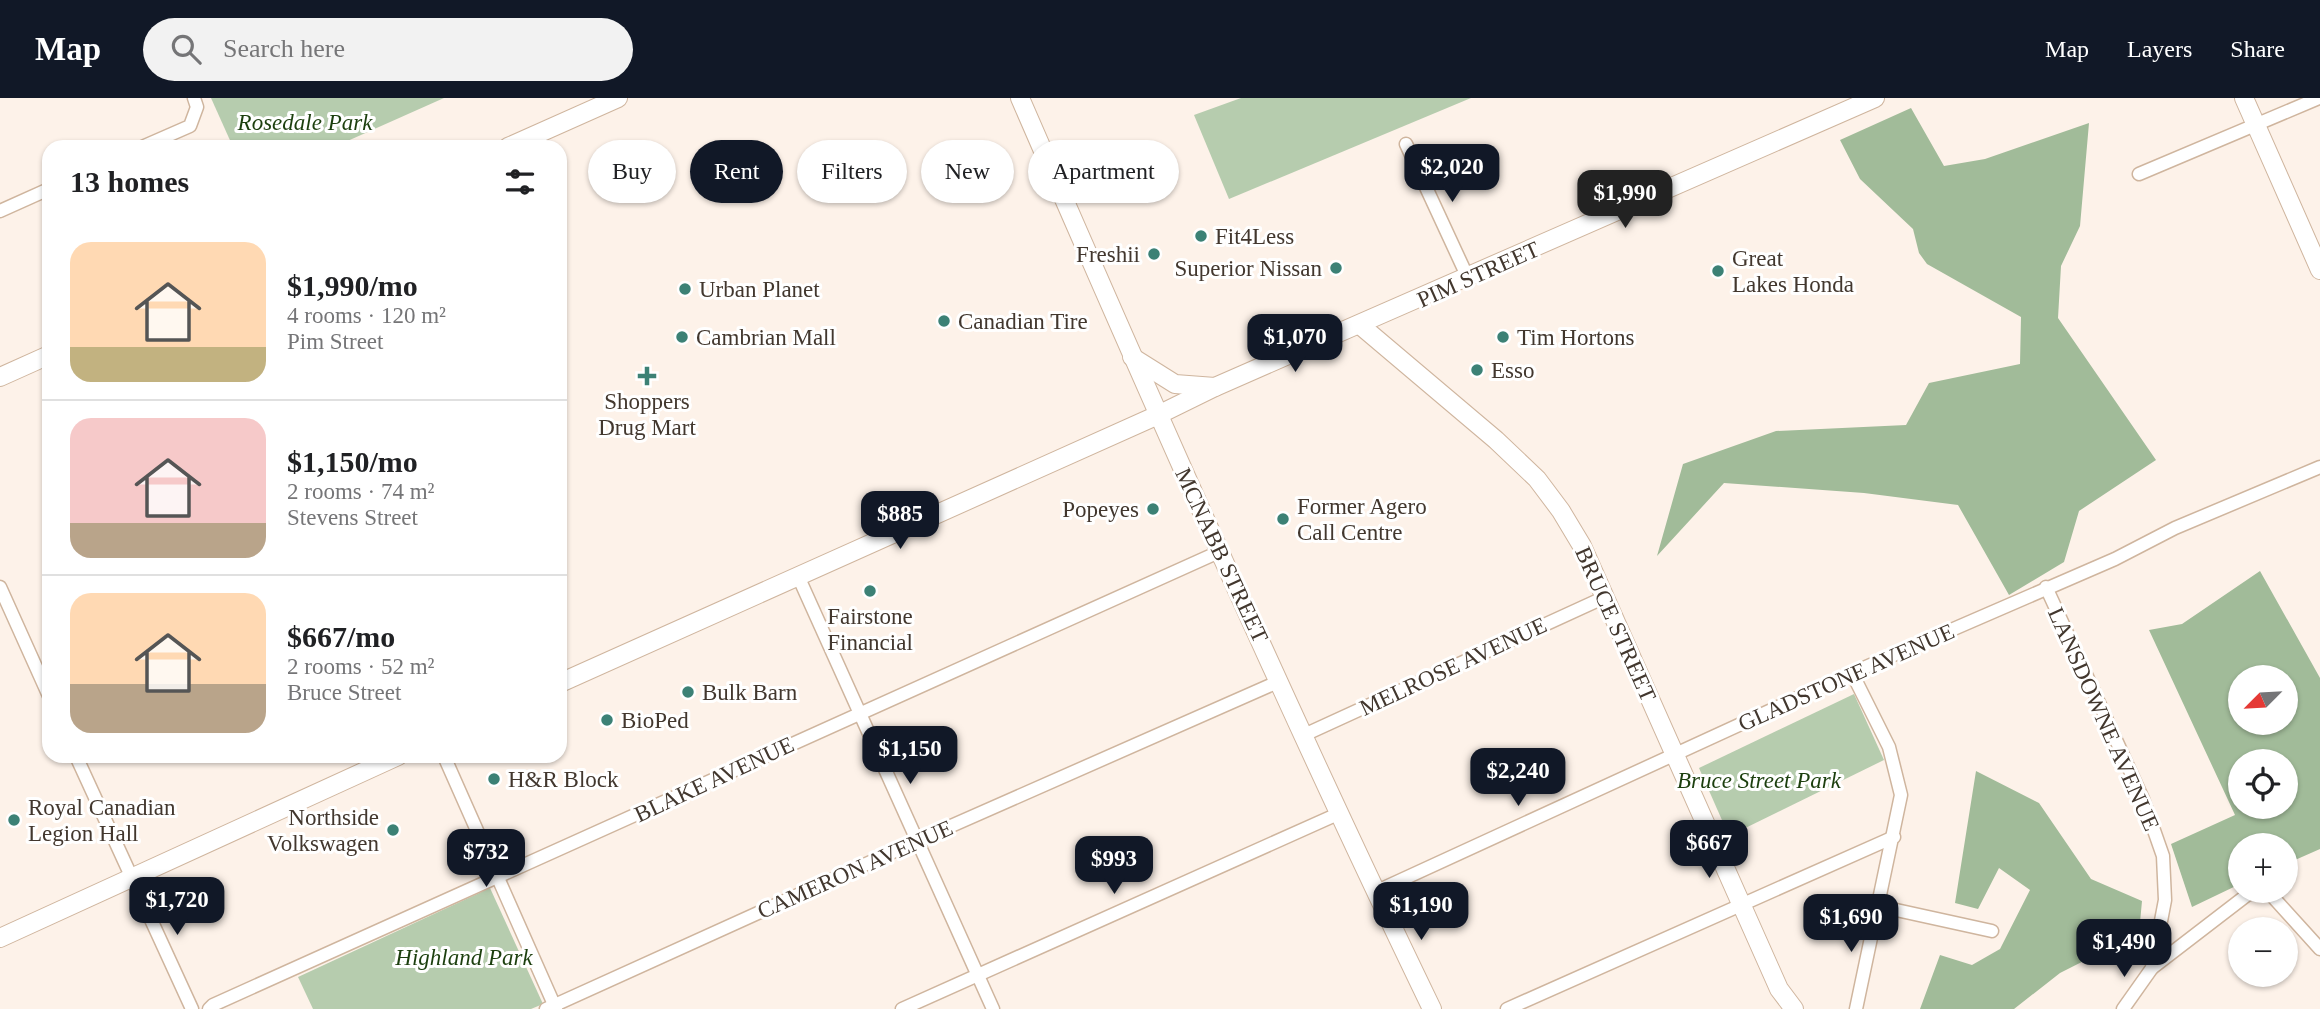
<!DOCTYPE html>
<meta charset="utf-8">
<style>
:root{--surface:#fff;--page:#f2f2f2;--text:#202124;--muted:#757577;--line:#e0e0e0;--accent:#111827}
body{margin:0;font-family:"Times New Roman",serif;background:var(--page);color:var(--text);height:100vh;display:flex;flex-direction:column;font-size:26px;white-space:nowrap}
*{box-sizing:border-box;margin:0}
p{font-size:23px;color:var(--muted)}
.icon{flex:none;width:38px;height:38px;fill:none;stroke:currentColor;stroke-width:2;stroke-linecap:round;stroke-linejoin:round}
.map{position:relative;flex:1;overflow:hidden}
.sheet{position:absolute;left:42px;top:42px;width:525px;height:623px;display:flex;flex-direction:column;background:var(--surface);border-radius:21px;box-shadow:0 2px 5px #0004}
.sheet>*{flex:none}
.top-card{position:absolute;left:588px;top:42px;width:665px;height:63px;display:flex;gap:14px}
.needle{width:46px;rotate:246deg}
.fabs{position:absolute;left:2228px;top:567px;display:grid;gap:14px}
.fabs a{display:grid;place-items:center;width:70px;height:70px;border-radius:50%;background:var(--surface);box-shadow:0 2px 5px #0004;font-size:35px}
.price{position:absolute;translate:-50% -60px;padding:0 16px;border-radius:14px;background:var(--accent);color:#fff;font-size:23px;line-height:46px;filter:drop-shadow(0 2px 4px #0008)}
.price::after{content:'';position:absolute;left:50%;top:42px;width:21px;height:16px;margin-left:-10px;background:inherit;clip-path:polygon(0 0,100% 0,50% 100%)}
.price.selected{background:#222;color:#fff}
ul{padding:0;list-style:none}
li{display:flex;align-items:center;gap:21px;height:175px;padding:0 28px}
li+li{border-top:2px solid var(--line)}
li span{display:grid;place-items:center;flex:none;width:196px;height:140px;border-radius:21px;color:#555}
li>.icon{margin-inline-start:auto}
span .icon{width:84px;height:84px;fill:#fffc;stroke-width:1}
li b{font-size:30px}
h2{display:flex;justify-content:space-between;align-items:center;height:84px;padding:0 28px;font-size:30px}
.tag{padding:0 24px;border-radius:32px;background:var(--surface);box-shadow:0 2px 5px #0004;font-size:24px;line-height:63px}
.tag.selected{background:var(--accent);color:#fff}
header{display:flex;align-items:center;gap:42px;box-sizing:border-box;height:98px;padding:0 35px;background:var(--accent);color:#fff}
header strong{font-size:33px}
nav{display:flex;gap:38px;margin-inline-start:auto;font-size:24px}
.search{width:490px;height:63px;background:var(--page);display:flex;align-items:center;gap:18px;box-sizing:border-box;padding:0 24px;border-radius:38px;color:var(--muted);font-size:26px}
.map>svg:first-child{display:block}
</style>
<header>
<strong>Map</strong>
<div class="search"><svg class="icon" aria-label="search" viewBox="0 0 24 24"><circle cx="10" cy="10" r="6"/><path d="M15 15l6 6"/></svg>Search here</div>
<nav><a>Map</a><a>Layers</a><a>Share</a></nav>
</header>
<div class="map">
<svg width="2320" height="911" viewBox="0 0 2320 911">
<rect width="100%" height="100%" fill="#fdf2e9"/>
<!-- green -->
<g fill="#b6ccae">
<polygon points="211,0 444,0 334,49 233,49"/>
<polygon points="1241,0 1471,0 1229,101 1194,17"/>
<polygon points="1854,596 1884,662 1729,738 1699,670"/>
<polygon points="490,790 543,906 531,911 313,911 298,879"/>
</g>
<!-- forest -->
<g fill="#a1bb99" fill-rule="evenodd">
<polygon points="1911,10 1944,68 1985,61 2089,25 2080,128 2061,168 2058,220 2156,362 2079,413 2064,464 2009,497 1958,407 1864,395 1724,385 1657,458 1683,366 1776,333 1906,327 1929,285 2020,266 2021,219 1927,166 1919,155 1913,131 1860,81 1840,42"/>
<path d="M2260,473L2320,580V751L2286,766V747H2240V786L2192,809L2171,746L2235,717L2149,532L2182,526ZM2240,579H2286V625H2240ZM2286,663V709H2240V663Z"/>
<polygon points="1976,673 2039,705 2091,781 2142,803 2139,835 2060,875 2014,911 1920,911 1940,857 1972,867 2000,851 2030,792 1999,770 1978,811 1955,805"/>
</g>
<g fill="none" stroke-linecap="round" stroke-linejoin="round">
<defs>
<g id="street">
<polyline points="1406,46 1468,180"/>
<polyline points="142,49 190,28 197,9 194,0"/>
<polyline points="2139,76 2319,0"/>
<polyline points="0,113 49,91"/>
<polyline points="798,478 993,911"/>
<polyline points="0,489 49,598"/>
<polyline points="2046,489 2143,701 2163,758 2165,802 2152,870 2123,911"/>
<polyline points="1852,575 1889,649 1901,697 1856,911"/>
<polyline points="1304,637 1603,500"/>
<polyline points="76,658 192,911"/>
<polyline points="444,658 556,911"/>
<polyline points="1375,794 1852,575 2115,461 2175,430 2320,369"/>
<polyline points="1878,808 1992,833"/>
<polyline points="2152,870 2247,797 2257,793 2266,793 2273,799 2320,851"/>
<polyline points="209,911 213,907 1221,453"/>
<polyline points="546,911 917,743 1280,583"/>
<polyline points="902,911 1340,715"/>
<polyline points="1507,911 1894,739"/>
</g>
<g id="secondary">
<path d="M1020,0C1153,306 1287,611 1432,911"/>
<polyline points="2244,0 2320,172"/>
<polyline points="508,49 618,0"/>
<polyline points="1360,227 1496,342 1537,381 1561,413 1582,448 1779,891 1794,911"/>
<polyline points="1132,259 1175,286 1215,289"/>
<polyline points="0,279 49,257"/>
<polyline points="560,585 1158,317 1215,289 1875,0"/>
<polyline points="0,840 398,658"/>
</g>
</defs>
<!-- street casing -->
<use href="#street" stroke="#cfb59e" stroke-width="15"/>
<!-- secondary casing -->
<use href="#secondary" stroke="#cfb59e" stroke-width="20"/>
<!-- street -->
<use href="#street" stroke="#fff" stroke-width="12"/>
<!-- secondary -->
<use href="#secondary" stroke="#fff" stroke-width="18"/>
</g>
<!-- markers -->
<g fill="#3c8175" stroke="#fff" stroke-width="2.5">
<circle cx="1201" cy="138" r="7"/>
<circle cx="1154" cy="156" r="7"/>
<circle cx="1336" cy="170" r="7"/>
<circle cx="1718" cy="173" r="7"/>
<circle cx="685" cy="191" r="7"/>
<circle cx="944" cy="223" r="7"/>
<circle cx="682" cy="239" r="7"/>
<circle cx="1503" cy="239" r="7"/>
<circle cx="1477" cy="272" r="7"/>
<path d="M643.5 267.5h7v7h7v7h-7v7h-7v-7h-7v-7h7z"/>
<circle cx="1153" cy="411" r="7"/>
<circle cx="1283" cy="421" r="7"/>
<circle cx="870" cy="493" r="7"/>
<circle cx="688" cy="594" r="7"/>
<circle cx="607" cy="622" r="7"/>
<circle cx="494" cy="681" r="7"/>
<circle cx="14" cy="722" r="7"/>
<circle cx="393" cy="732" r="7"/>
</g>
<g text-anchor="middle" stroke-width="6" stroke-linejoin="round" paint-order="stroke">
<!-- park labels -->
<g font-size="23" font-style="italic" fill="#1c3f0e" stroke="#fff">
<text x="305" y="32">Rosedale Park</text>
<text x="1759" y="690">Bruce Street Park</text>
<text x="464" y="867">Highland Park</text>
</g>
<!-- poi labels -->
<g font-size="23" fill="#42372e" stroke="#fff" text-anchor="start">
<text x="1215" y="146">Fit4Less</text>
<text x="1140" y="164" text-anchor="end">Freshii</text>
<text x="1732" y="168">Great<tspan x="1732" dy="26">Lakes Honda</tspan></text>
<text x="1322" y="178" text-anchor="end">Superior Nissan</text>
<text x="699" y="199">Urban Planet</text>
<text x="958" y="231">Canadian Tire</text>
<text x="696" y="247">Cambrian Mall</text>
<text x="1517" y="247">Tim Hortons</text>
<text x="1491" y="280">Esso</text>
<text x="647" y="311" text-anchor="middle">Shoppers<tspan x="647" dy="26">Drug Mart</tspan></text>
<text x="1297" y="416">Former Agero<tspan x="1297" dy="26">Call Centre</tspan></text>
<text x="1139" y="419" text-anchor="end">Popeyes</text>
<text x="870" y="526" text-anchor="middle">Fairstone<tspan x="870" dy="26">Financial</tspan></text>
<text x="702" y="602">Bulk Barn</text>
<text x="621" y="630">BioPed</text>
<text x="508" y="689">H&amp;R Block</text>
<text x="28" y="717">Royal Canadian<tspan x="28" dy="26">Legion Hall</tspan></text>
<text x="379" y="727" text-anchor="end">Northside<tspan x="379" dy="26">Volkswagen</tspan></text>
</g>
<!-- street labels -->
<g font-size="23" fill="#42372e" stroke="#fff">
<text transform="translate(1478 176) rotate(-24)" y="8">PIM STREET</text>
<text transform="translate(1222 457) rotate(65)" y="8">MCNABB STREET</text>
<text transform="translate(1616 526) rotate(66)" y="8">BRUCE STREET</text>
<text transform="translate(1453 568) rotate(-25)" y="8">MELROSE AVENUE</text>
<text transform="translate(1846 579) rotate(-24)" y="8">GLADSTONE AVENUE</text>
<text transform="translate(2104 621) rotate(66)" y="8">LANSDOWNE AVENUE</text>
<text transform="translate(714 681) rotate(-25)" y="8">BLAKE AVENUE</text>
<text transform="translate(855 771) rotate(-24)" y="8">CAMERON AVENUE</text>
</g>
</g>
</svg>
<div class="fabs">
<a><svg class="needle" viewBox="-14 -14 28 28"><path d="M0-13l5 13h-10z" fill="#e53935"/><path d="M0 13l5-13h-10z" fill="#757577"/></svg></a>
<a><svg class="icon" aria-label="locate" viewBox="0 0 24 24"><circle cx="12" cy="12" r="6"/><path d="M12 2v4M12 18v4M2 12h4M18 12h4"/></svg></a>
<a>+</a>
<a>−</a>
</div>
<b class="price" style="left:1452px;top:106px">$2,020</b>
<b class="price selected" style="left:1625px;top:132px">$1,990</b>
<b class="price" style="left:1295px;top:276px">$1,070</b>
<b class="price" style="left:900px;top:453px">$885</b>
<b class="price" style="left:910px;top:688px">$1,150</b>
<b class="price" style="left:1518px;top:710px">$2,240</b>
<b class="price" style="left:1709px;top:782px">$667</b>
<b class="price" style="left:486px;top:791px">$732</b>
<b class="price" style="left:1114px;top:798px">$993</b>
<b class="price" style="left:177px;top:839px">$1,720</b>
<b class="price" style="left:1421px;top:844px">$1,190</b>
<b class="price" style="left:1851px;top:856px">$1,690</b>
<b class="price" style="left:2124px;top:881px">$1,490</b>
<div class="top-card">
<a class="tag">Buy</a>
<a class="tag selected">Rent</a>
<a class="tag">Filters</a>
<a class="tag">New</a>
<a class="tag">Apartment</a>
</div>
<section class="sheet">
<h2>13 homes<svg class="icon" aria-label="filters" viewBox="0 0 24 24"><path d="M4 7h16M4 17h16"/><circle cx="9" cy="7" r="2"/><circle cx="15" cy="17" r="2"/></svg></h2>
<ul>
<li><span style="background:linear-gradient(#ffd9b3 75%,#c2b280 0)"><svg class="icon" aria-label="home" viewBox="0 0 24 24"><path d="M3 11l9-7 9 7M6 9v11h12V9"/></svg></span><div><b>$1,990/mo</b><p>4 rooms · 120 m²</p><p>Pim Street</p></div></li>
<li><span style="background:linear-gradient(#f6c9c9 75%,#b9a48a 0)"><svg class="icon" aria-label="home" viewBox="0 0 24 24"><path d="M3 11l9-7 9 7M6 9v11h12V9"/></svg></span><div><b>$1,150/mo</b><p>2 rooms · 74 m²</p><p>Stevens Street</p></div></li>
<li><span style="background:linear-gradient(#ffd9b3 65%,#b9a48a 0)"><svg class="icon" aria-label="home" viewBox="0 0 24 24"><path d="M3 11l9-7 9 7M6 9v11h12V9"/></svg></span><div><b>$667/mo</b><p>2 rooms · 52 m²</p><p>Bruce Street</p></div></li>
</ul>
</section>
</div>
